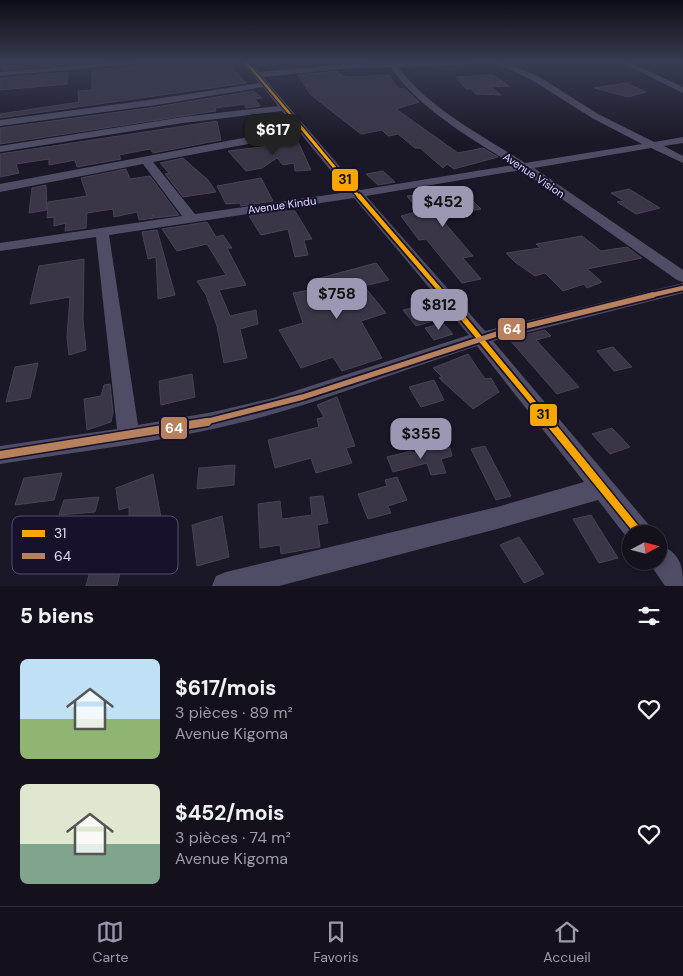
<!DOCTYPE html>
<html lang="fr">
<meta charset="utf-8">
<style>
:root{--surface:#14111c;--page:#211f29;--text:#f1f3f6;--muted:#9d9da3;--line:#33313b;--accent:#9c97b3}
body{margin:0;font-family:"DM Sans",sans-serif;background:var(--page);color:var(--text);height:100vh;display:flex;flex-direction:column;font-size:19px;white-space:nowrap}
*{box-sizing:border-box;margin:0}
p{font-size:16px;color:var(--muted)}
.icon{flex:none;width:28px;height:28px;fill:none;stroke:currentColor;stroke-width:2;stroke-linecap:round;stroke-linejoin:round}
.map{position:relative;height:586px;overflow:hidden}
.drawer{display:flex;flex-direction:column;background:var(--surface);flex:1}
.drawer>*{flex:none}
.needle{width:32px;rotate:83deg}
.fabs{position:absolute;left:622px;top:525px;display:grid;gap:10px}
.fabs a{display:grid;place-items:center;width:45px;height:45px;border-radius:50%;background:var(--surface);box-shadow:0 2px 8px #0003,0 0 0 1px var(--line);font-size:25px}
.price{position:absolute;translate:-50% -42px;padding:0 11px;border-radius:10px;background:var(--accent);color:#111;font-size:16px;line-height:32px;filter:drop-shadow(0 1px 2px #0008)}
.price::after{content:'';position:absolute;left:50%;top:30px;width:15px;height:11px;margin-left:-8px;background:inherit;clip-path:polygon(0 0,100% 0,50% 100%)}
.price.selected{background:#222;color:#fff}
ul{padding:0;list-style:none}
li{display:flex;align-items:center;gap:15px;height:125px;padding:0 20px}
li span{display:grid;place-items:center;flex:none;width:140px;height:100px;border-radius:8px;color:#555}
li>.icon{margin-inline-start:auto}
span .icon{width:60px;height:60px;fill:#fffc;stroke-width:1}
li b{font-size:21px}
h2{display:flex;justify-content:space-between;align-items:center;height:60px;padding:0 20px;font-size:21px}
.tabs{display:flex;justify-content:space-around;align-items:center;height:70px;border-top:1px solid var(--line);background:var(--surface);font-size:14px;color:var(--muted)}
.tabs a{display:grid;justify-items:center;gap:2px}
.tabs .selected{color:var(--accent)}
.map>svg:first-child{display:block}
</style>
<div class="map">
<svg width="683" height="586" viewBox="0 0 683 586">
<rect width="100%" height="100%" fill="#1a1726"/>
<!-- building -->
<g fill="#3a3647" stroke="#484258">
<polygon points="17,62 68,62 68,64 3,70 2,63"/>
<polygon points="165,62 227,62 246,83 0,118 0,114 79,102 78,91 92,90 92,70 120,68"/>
<polygon points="337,71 342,76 351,77 389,75 398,88 405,89 419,102 396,109 458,153 483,148 498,157 454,169 447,164 443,168 420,148 415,148 398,134 388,136 382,130 361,134 311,95 298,75"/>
<polygon points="68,72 67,84 0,90 0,78"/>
<polygon points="493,75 509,86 491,87 501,95 476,94 471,89 466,89 456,77"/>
<polygon points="626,83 646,92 628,97 594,88"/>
<polygon points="253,91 262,98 255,99 260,106 246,108 244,104 215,108 216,111 0,144 0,128 156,107"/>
<polygon points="217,121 221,140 153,153 150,149 119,155 121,159 77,167 75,160 49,165 49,159 16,164 19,173 0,177 0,154"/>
<polygon points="296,137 311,170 295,171 294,163 283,165 277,158 262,168 246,171 228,151 285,144 283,139"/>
<polygon points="183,158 208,180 216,192 183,197 165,174 169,173 160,163"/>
<polygon points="126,169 130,179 150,176 179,215 155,218 153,215 154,218 139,220 137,212 114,217 113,209 87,213 86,228 65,231 66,223 54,226 54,217 47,218 48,202 87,196 81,178"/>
<polygon points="383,171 395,182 378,185 366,174"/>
<polygon points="261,178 273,201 241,206 240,203 226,204 217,186"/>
<polygon points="46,185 47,210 29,213 32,188"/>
<polygon points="460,188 481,209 445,215 432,207 430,209 432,208 473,256 463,258 481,279 462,283 426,239 419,240 401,216 419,211 407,196"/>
<polygon points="629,189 660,208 636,214 617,202 624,201 611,193"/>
<polygon points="278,211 295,211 312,239 304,240 308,255 295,257 288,229 261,235 249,216"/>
<polygon points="207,222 216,237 223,235 232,248 227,248 246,285 219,290 230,316 256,310 258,324 240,329 247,358 224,363 217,326 206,295 197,281 226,275 207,244 177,251 162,229"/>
<polygon points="157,230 175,295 158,299 156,257 148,259 142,232"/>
<polygon points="582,236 601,251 627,247 642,258 587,269 602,282 587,288 584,284 563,291 545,273 535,276 516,263 506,253 540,248 536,244"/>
<polygon points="84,259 83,320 86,350 69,355 67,337 70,297 30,304 39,266"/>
<polygon points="376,263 389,280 364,286 386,313 361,321 382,358 342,371 333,357 301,368 279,330 303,323 293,293 326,287 320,278"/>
<polygon points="420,306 433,321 416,326 403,310"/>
<polygon points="443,323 453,334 434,340 425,328"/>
<polygon points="545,330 551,336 536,340 579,387 557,394 509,339"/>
<polygon points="613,347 632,367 614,371 597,351"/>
<polygon points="468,354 485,379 491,378 499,392 473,409 439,378 442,377 433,368"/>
<polygon points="38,363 30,398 6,402 15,367"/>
<polygon points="192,374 195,397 161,405 159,381"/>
<polygon points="434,380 444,400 421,407 409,387"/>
<polygon points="110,384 113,412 111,422 87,430 84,399 101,396 104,385"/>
<polygon points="337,397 355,446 346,448 352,463 316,473 311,458 275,468 268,440 319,427 317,419 324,417 317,405"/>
<polygon points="612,428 630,447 610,454 592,434"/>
<polygon points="485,446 511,496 496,500 471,449"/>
<polygon points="450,448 452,456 441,459 446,473 431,475 427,463 393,472 387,457 411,451 412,453"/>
<polygon points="235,465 234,485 197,489 199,468"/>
<polygon points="62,473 54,500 15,505 24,478"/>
<polygon points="153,474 163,528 129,538 129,507 119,510 116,488"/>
<polygon points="397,477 407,500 388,506 391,513 368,519 358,494 387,486 385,480"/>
<polygon points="323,496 328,523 317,525 320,547 281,554 280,545 260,548 258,504 280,501 282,519 312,515 310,497"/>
<polygon points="99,497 95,512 59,515 64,500"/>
<polygon points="591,515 618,558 599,563 573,519"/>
<polygon points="222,516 229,557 197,566 192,525"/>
<polygon points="519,537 544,574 524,583 500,545"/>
<polygon points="124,554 117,586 86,586 94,556"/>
</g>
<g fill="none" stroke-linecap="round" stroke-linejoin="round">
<!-- street -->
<g fill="#4f4d66" fill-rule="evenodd">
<polygon points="113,62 138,62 134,64 0,76 0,72"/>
<path d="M243,62H250L259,72L362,63L476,62L473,64L398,67C431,110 480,134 525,163L642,144L592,118L532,80L494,62H502L538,76L598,114L654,142L683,137V143L664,146L683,156V163L651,148L534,168L683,270V282L677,280L521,170L366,196L485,331L683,283V293L493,341L649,525L653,534H631V543L598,500L497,529L279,586H212L216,576L226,572L497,507L584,482L477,346C399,371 323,402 243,422C163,442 81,451 0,464V446L117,429L96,237L0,251V243L182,216L143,164L0,192V184L296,128L282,111L183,123L0,152V146L183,117L278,106L263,87L156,105L0,126V120L156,99L259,83ZM362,67H390C422,111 468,136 513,165L360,190L263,77ZM301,134L348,192L195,214L153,162ZM354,198L469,335L273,398L213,412L138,425L109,235Z"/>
<polygon points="620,62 629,62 683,87 683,93"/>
<path d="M659,544C680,553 683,565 683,586H665L648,561H659Z"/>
</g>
<defs>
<polyline id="bus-1-far4" points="246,62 296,121"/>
<polyline id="bus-1-far3" points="295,120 360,198"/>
<polyline id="bus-1-far2" points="359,196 445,296"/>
<polyline id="bus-1-far1" points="444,295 550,423"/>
<polyline id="bus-1" points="549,422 640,534"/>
<polyline id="bus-2-far2" points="648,296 683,288"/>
<polyline id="bus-2-far1" points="201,423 303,397 506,331 653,295"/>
<polyline id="bus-2" points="0,455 207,422"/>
</defs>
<!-- bus-1-far4 casing -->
<use href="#bus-1-far4" stroke="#17112c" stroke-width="4.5"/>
<!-- bus-1-far3 casing -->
<use href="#bus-1-far3" stroke="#17112c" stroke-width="5.5"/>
<!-- bus-1-far2 casing -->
<use href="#bus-1-far2" stroke="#17112c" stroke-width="8"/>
<!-- bus-1-far1 casing -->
<use href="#bus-1-far1" stroke="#17112c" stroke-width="9"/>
<!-- bus-1 casing -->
<use href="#bus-1" stroke="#17112c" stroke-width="11"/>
<!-- bus-2-far2 casing -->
<use href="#bus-2-far2" stroke="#17112c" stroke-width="8"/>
<!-- bus-2-far1 casing -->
<use href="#bus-2-far1" stroke="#17112c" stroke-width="9"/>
<!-- bus-2 casing -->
<use href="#bus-2" stroke="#17112c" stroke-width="11"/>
<!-- bus-1-far4 -->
<use href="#bus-1-far4" stroke="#f7a600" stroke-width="2.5"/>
<!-- bus-1-far3 -->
<use href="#bus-1-far3" stroke="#f7a600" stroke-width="3"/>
<!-- bus-1-far2 -->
<use href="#bus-1-far2" stroke="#f7a600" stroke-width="4.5"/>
<!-- bus-1-far1 -->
<use href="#bus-1-far1" stroke="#f7a600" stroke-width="5.5"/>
<!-- bus-1 -->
<use href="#bus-1" stroke="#f7a600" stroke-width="8"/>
<!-- bus-2-far2 -->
<use href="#bus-2-far2" stroke="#b6815c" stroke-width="4.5"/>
<!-- bus-2-far1 -->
<use href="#bus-2-far1" stroke="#b6815c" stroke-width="5.5"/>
<!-- bus-2 -->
<use href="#bus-2" stroke="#b6815c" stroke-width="8"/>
</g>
<!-- sky -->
<linearGradient id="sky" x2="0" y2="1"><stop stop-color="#0e0d15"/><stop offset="0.43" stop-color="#383c52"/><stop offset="1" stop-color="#383c52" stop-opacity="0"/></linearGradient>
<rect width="683" height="144" fill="url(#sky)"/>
<g text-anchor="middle" stroke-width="4" stroke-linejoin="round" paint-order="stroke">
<!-- far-street labels -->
<g font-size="11" fill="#e2dcff" stroke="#17112c">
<text transform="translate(534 175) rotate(34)" y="4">Avenue Vision</text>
<text transform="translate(282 205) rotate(-8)" y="4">Avenue Kindu</text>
</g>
</g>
<!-- legend -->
<rect x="12" y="516" width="166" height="58" rx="8" fill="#17112c" stroke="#544e6b" stroke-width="1"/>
<rect x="22" y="530" width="23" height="7" fill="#f7a600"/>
<rect x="22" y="553" width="23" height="6" fill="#b6815c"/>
<g font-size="14" fill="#e2dcff">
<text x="54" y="538">31</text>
<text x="54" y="561">64</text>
</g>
<g stroke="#17112c" stroke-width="2">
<rect x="331" y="168" width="28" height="24" rx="5" fill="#f7a600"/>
<rect x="497" y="317" width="29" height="24" rx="5" fill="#b6815c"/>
<rect x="529" y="403" width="29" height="24" rx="5" fill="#f7a600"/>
<rect x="160" y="416" width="28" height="24" rx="5" fill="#b6815c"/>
</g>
<g font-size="14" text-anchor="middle" font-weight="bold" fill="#fff">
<text x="512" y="334">64</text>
<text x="174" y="433">64</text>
</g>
<g font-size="14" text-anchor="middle" font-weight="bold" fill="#111">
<text x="345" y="184">31</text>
<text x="543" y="419">31</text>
</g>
</svg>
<div class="fabs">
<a><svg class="needle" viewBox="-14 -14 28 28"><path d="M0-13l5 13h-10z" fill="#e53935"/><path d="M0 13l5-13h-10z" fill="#9d9da3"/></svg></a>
</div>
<b class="price selected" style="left:273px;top:156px">$617</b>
<b class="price" style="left:443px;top:228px">$452</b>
<b class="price" style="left:337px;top:320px">$758</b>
<b class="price" style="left:439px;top:331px">$812</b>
<b class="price" style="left:421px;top:460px">$355</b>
</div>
<section class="drawer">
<h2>5 biens<svg class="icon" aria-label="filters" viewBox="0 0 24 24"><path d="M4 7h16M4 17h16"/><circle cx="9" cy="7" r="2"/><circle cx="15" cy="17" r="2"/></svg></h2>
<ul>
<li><span style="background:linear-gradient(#bfe0f5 60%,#8fb573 0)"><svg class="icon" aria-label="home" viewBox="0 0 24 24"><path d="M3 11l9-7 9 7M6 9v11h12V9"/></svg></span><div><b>$617/mois</b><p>3 pièces · 89 m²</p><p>Avenue Kigoma</p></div><svg class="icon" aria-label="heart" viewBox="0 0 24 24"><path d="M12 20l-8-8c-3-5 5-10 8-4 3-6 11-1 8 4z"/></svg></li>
<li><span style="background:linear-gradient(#dfe7d0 60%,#7fa58c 0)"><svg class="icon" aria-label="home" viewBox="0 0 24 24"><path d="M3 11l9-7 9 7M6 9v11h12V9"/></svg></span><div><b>$452/mois</b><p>3 pièces · 74 m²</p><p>Avenue Kigoma</p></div><svg class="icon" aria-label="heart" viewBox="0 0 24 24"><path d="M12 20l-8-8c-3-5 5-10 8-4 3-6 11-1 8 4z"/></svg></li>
</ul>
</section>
<nav class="tabs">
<a class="selected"><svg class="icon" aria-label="map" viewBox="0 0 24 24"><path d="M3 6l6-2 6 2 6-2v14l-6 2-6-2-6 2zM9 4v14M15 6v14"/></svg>Carte</a>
<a><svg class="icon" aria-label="saved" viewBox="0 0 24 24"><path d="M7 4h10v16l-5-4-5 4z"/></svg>Favoris</a>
<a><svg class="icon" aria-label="home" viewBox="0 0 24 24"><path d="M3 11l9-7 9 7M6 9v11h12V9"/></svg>Accueil</a>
</nav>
